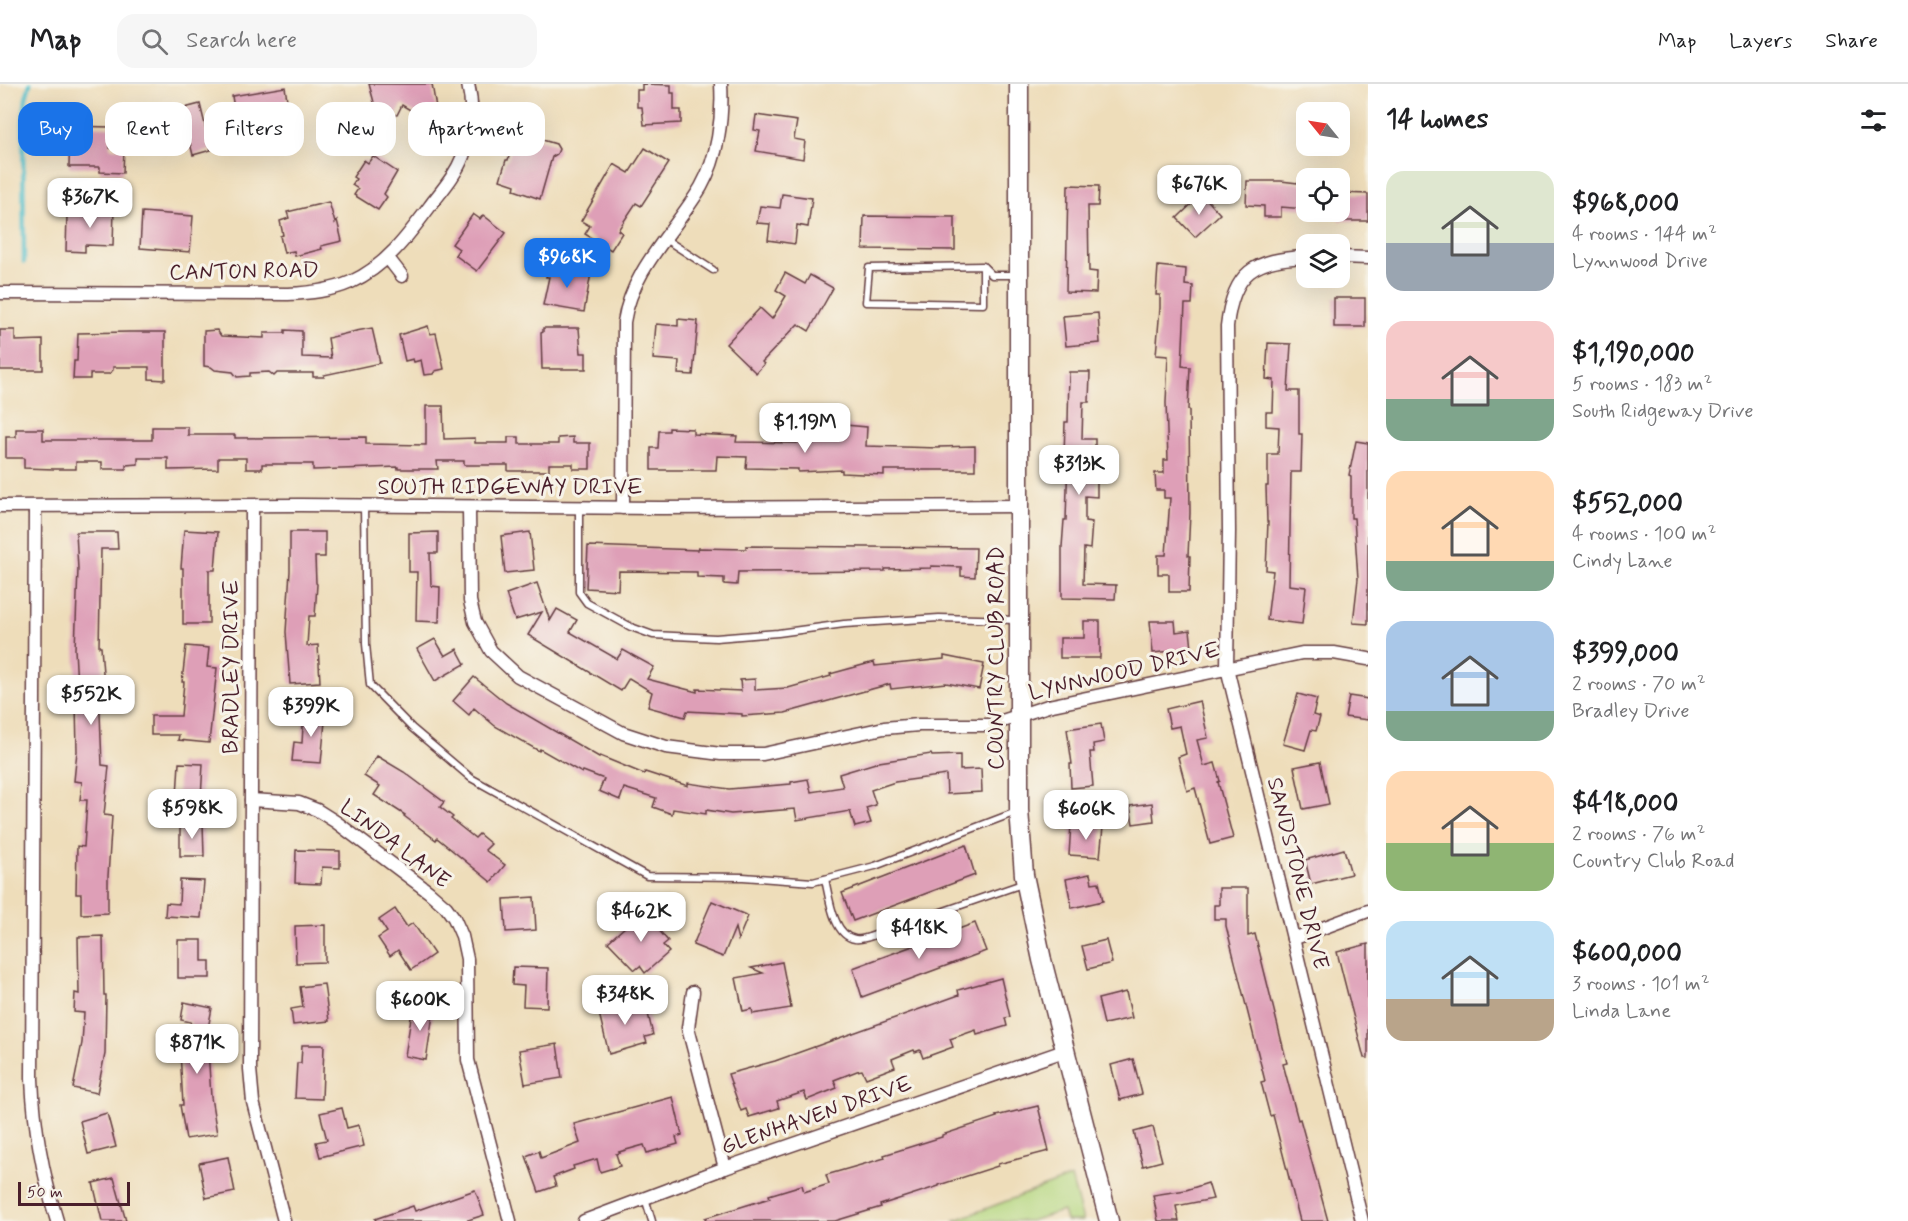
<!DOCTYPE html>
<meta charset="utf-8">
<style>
:root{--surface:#fff;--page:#f6f6f6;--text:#202124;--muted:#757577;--line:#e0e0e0;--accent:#1a73e8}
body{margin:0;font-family:Mynerve,sans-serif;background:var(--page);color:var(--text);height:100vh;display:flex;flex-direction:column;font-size:22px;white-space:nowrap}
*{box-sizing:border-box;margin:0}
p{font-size:20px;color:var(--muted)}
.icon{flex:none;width:33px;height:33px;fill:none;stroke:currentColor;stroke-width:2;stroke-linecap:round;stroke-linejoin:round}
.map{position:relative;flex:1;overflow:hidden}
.sheet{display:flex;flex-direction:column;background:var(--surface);width:540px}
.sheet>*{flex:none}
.hud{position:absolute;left:18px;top:18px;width:570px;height:54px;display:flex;gap:12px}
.needle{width:39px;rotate:300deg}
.tools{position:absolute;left:1296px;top:18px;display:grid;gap:12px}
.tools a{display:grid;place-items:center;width:54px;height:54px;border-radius:12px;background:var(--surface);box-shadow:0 6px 24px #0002;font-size:30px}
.scale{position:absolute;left:18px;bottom:15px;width:112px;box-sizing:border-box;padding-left:6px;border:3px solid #4a1f2b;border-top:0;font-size:16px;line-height:21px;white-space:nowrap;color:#4a1f2b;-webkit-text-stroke:4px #f7f3e8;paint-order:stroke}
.price{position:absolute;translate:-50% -51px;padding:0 14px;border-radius:12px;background:#fff;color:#222;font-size:20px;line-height:39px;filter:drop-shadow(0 2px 3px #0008)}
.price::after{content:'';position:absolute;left:50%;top:36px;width:18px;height:14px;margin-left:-9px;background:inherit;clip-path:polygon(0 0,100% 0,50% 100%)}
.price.on{background:var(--accent);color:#fff}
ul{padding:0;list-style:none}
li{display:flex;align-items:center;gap:18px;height:150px;padding:0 18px}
li span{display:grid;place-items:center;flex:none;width:168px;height:120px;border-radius:18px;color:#555}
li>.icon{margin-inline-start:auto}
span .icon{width:72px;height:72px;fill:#fffc;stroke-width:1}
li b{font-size:26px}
h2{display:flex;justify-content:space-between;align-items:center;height:72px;padding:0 18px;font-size:26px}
.chip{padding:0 21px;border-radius:18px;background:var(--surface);box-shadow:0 6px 24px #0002;font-size:21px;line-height:54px}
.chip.on{background:var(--accent);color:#fff}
header{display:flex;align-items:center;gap:36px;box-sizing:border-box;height:84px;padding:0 30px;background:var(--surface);border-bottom:2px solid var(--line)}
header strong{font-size:28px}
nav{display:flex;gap:33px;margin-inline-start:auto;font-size:21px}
.search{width:420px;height:54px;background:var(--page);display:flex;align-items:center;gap:15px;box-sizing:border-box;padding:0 21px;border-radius:18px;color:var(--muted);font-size:22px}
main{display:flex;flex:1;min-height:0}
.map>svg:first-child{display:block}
</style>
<header>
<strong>Map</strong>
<div class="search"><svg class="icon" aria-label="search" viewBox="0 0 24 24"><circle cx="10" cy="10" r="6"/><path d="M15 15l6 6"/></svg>Search here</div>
<nav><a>Map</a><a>Layers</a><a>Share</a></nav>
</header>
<main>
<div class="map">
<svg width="1368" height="1137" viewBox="0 0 1368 1137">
<rect width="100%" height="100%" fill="#f7f3e8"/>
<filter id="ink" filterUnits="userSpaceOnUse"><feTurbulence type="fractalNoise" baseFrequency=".0167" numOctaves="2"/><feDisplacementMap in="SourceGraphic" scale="12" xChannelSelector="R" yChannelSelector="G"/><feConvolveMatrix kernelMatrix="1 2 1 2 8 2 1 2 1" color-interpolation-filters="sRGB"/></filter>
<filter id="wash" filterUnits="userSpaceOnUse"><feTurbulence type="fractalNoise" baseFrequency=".008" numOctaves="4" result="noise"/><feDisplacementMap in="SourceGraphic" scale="24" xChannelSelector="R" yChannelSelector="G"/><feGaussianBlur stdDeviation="1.35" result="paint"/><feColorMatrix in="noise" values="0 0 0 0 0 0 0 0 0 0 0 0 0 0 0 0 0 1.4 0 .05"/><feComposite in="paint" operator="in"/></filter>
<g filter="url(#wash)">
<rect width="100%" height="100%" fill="#eeddba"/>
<!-- green -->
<polygon fill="#b5d780" stroke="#807b56" stroke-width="1.5" points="1071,1093 1083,1137 1066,1137 1063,1127 1030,1137 953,1137"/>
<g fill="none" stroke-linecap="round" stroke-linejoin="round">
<!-- stream -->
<polyline stroke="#52bfca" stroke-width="4.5" points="24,178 23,37 26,14 30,0"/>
</g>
<g id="blocks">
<!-- building -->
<g fill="#de9fb7">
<polygon points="369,0 432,0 437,30 439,58 419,58 417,30 402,21 397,31 389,32 384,29 382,20 375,22"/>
<polygon points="642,0 671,1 671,9 674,9 674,26 681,26 681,39 644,41 642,23 637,23 637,6 642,6"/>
<polygon points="285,3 290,35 281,37 283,49 239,56 232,12"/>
<polygon points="200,20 211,66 193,71 189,55 158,63 150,33"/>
<polygon points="756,31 797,37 794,55 805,57 803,75 756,67 760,47 754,46"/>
<polygon points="70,42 110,43 110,64 124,64 123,89 100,88 100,83 69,83"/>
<polygon points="516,48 556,60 559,65 557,70 552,73 540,115 514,106 515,101 500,96 506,76 508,76"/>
<polygon points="645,64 669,79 641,122 636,119 618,146 622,149 611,166 585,150 590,142 581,137 614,80 629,89"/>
<polygon points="373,72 397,88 384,110 387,113 378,126 354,111 358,105 352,101 356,95 353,93 364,76 368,79"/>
<polygon points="1247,97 1281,97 1306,100 1306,125 1281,123 1281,133 1264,133 1264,122 1246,121"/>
<polygon points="1068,101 1099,102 1098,122 1088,122 1089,187 1097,188 1096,209 1066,208"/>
<polygon points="1340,109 1368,110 1368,137 1339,137"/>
<polygon points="782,110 812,114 808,143 797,141 795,160 768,156 770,140 757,139 760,122 780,124"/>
<polygon points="1202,110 1220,130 1195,153 1177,134"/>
<polygon points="329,118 335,139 337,136 342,157 321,162 322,165 295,172 294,167 284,169 280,152 283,151 280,137 289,134 287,128"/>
<polygon points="77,123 114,124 113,162 85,161 85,168 66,167 67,131 77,132"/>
<polygon points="142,128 193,132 190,168 140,164"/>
<polygon points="473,130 480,135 483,131 506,149 477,187 455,171 459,165 452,160"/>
<polygon points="864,132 955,133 955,166 863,165"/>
<polygon points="548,182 591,189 584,228 543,221 549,193 546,193"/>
<polygon points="1158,182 1186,185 1185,201 1193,202 1192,220 1185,220 1182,282 1190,283 1188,326 1189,326 1190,429 1188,472 1190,472 1189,508 1169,508 1169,490 1158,490 1158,471 1166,471 1170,414 1164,414 1164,406 1156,406 1155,389 1164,389 1164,376 1168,376 1166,319 1168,272 1156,271 1160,224 1160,211 1156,211"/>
<polygon points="785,189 805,200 810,191 833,204 809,247 798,240 762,278 764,280 756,289 726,260 760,224 772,235 786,212 776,206"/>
<rect x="1334" y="214" width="31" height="29"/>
<polygon points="1098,229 1100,259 1066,262 1063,232"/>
<polygon points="678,235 698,237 693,291 678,290 679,277 653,275 656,240 678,242"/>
<polygon points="428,242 430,250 436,249 444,285 435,287 433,290 424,291 421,276 414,278 413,275 405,277 399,251"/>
<polygon points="372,244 380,279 324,291 324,293 313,293 313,289 277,289 274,292 269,288 250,289 250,292 237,293 233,288 215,286 211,283 204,282 204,247 217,246 221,252 264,254 264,249 285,249 285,246 302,247 302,273 331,274 328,254 356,247"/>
<polygon points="543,244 579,244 581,269 586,269 586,285 542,285 541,249 543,248"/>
<polygon points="0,246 15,246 15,257 43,256 43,286 0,286"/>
<polygon points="129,248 165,248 165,296 149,295 149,283 113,283 113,286 109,290 90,290 90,295 73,295 74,277 77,277 78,249"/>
<polygon points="1268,259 1291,260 1288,307 1299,307 1299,350 1302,350 1301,388 1291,388 1289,501 1306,503 1302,540 1267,536 1273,487 1266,486 1268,438 1267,438 1266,402 1268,402 1268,370 1278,370 1279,343 1266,342 1266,328 1273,328 1274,296 1266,295"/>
<polygon points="1069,288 1090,288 1089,318 1083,318 1082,355 1095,355 1095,387 1097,387 1097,413 1085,412 1085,437 1092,438 1090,465 1084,464 1083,500 1116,501 1115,515 1062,514 1062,463 1064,436 1066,436 1068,372 1064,372 1065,338 1068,338"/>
<polygon points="426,322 443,322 444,355 475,354 475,359 508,359 508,353 519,353 519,360 558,360 558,354 573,353 573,359 590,359 590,385 573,385 573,380 549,380 549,387 508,387 508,381 464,381 464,377 437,377 438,385 398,385 398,383 313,386 313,380 262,380 262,385 246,385 246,374 218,374 218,385 168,386 168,374 138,374 138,380 126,381 126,385 102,385 102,378 76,378 76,385 54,385 24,384 24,374 6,374 6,353 16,353 16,345 43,345 43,356 152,356 152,343 188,343 188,351 235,351 235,354 366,353 366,360 426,361"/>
<polygon points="845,341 867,343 866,362 939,364 939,363 975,362 975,386 884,386 884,391 842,389 842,386 798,388 798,385 746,384 747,373 717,372 716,386 651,386 651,364 658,364 659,347 669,347 669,344 693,345 693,350 737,352 736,358 797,359 797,350 844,349"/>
<polygon points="1356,357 1368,359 1368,540 1353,539 1358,495 1354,434 1351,434 1351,392 1349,391"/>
<polygon points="184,446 218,448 215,486 209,486 209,540 183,540 183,484 181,484"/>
<polygon points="76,448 117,448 118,465 101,465 99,563 101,563 104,602 99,603 102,681 109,682 104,731 112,732 108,792 108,829 81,830 81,810 76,810 77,762 84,763 87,716 80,716 82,698 74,697 77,667 76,620 78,620 75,565 78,485"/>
<polygon points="290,448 325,448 325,473 315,473 316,499 317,500 315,532 309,532 307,562 318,561 320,598 290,600 286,548 290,487"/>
<polygon points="438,448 438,469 430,469 431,502 440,503 439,538 416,537 417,488 409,488 409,449"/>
<polygon points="530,448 534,486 505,489 501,452"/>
<polygon points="588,462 698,466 698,464 746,465 746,462 976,464 975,493 961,492 961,483 931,482 931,484 885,485 885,487 738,488 737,501 724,500 724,494 697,493 697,488 619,487 618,506 586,504"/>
<polygon points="537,499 550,537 557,525 577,536 570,548 617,575 623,566 654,583 647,595 697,608 697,605 741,607 740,596 755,595 755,606 788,604 831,592 830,590 874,578 875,582 944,575 944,572 984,580 979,605 946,599 891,605 890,600 785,629 742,632 742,630 687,627 685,633 648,623 652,608 629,594 621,607 528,551 542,528 515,536 506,510"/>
<polygon points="1084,537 1100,537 1100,574 1060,574 1060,554 1084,554"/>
<polygon points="1150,537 1175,537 1176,548 1190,546 1192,565 1153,569"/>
<polygon points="435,555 445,572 457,565 465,580 435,597 417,565"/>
<polygon points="186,562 209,564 207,583 217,584 209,659 178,656 179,651 151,651 151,632 181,632 184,598 182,598"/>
<polygon points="474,593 506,619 599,673 600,672 644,690 645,688 688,702 688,699 729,705 791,700 791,698 808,695 811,708 843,703 839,690 879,678 931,670 932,672 960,671 960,686 981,685 982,708 947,710 946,691 895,698 871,706 876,721 866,724 871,739 855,743 850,727 797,736 795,725 731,730 706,726 706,730 673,725 672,730 653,723 656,714 624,704 620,716 599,707 604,695 583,687 582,689 540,665 539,667 495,642 474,624 469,631 453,617"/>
<polygon points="1298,610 1317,615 1313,631 1320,633 1316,647 1311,646 1305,666 1283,660"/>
<polygon points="1349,612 1368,615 1368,636 1345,633"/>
<polygon points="1200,617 1208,654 1197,656 1204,682 1215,679 1220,697 1218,698 1233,754 1210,760 1195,704 1187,707 1178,673 1186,670 1180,642 1170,644 1166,625"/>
<polygon points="304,626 326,627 321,679 292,677 294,658 302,659"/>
<polygon points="1101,640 1104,658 1093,660 1094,668 1090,668 1093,702 1071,704 1070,680 1072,680 1067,645"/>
<polygon points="377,672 404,688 444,718 440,723 453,733 451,735 475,754 479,750 491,760 485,766 505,781 491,798 437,754 436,756 404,732 405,731 374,711 380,702 364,692"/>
<polygon points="1320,678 1329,720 1303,725 1294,683"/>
<polygon points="179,679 203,680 201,714 177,712"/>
<polygon points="1152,719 1154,737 1133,740 1130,722"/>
<polygon points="180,739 203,739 204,772 180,772"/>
<polygon points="1071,740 1103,743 1100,773 1069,771"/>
<polygon points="966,761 975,791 853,837 842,809"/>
<polygon points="1344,765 1351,790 1311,800 1305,776"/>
<polygon points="296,766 340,767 340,784 322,783 321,800 295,799"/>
<polygon points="1090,790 1092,799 1099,798 1103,817 1072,824 1066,795"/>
<polygon points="180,796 204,797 201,834 165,832 166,819 179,820"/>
<polygon points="1219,804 1248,804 1248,852 1255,850 1287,979 1283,980 1298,1036 1300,1035 1328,1137 1300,1137 1273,1031 1270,1032 1261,998 1265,997 1226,842 1226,835 1214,835 1214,821 1219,821"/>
<polygon points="534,813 536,846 506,848 504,815"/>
<polygon points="712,817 748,832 738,856 735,844 723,873 693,861"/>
<polygon points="395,825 407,843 413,839 434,870 411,886 398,866 390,872 378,854 387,848 379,836"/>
<polygon points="643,827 668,857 663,861 669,868 645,889 640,882 635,886 608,858"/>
<polygon points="975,839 986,867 862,913 853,884"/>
<polygon points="325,841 325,878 296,879 295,842"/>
<polygon points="103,852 104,911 106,911 105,970 97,1009 73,1004 82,959 84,929 74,928 75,909 79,910 78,853"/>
<polygon points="178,856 202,856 202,877 210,877 210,894 178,894"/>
<polygon points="1106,856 1112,879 1088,885 1082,862"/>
<polygon points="1368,860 1368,974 1364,974 1337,868"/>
<polygon points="782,878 791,924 753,930 752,925 743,927 736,894 763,889 751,884"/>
<polygon points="513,883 548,884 547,923 523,922 524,902 512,901"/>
<polygon points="1001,894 1010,933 1005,934 1007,942 977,951 976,946 950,955 953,963 923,974 920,966 915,968 914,966 892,975 895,983 866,994 862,986 857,987 834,996 837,1004 807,1016 804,1008 777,1017 779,1024 749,1033 746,1025 741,1027 728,990 775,977 959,911 958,906"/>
<polygon points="324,900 329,937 293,941 291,925 303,923 300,903"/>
<polygon points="1126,908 1132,934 1104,940 1098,915"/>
<polygon points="184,918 212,924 204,965 208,965 211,1013 217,1050 186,1055 180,1021 183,1021 180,967 185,966 191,938 181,936"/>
<polygon points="636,918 638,923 646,921 653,951 645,953 647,959 609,970 598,925"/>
<polygon points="413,921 434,924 426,976 405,972"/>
<polygon points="557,960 562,994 525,1000 519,966"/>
<polygon points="302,961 324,961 322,1015 295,1014 297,979 301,979"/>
<polygon points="1133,975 1142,1010 1120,1016 1111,981"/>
<polygon points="673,1013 682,1051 676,1053 678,1060 647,1069 644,1061 619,1068 620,1069 616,1070 620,1082 600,1088 597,1075 573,1082 574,1085 553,1093 556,1102 539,1108 526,1072 539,1067 541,1074 580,1059 574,1040"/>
<polygon points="1038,1022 1049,1067 998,1080 998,1082 939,1101 939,1102 880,1121 881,1123 835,1137 706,1137 705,1134 770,1114 769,1111 802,1101 804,1108 829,1100 826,1091 885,1074 884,1071 942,1053 942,1051 997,1033 996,1032"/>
<polygon points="342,1024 347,1044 359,1041 364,1062 320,1073 316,1058 327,1056 320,1029"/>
<polygon points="107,1029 116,1063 88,1070 80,1037"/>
<polygon points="1153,1043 1162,1077 1143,1082 1134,1048"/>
<polygon points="228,1073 235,1108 206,1114 199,1079"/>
<polygon points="114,1094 126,1137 102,1137 93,1099"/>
<polygon points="1208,1099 1213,1115 1176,1122 1179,1137 1158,1137 1153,1111 1186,1106"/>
<polygon points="475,1106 484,1131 465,1137 376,1137 375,1135 413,1122 415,1127"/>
</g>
</g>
</g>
<g filter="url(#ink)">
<use href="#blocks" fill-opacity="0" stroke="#633c40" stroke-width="1.5"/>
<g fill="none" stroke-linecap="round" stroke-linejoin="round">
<defs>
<g id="lane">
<polyline points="665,155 713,186"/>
<polyline points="983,182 983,220 866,218 869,184 983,182 992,191 1017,191"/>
<polyline points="364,422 366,560 370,601 412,644 471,694 647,792 743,793 813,798 875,782 1016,728"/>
<polyline points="579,424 579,508 587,519 631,543 653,551 716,554 778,549 844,540 939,534 1016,536"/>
<path d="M825,795C829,812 833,852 855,855C859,856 865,854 869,853L1022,800"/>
<polyline points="645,1114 652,1137"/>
</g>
<g id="street">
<path d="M1306,173C1254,175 1233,188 1227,242L1229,447L1227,584L1362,1137"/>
<polyline points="1340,173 1368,174"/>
<polyline points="388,174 402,192"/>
<path d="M0,209L288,210C309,209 331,207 351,198C387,182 410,149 433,118C444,104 456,90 463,72C472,49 474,25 468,0"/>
<polyline points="0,422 300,421 660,424 1019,422"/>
<polyline points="252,422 250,985 253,1018 284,1137"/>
<path d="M35,423L32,995C34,1043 43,1091 57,1137"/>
<polyline points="469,423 470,517 475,538 491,567 518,592 623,649 666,663 721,670 763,670 884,644 919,641 990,641 1048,622 1302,569 1334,569 1368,575"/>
<path d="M623,424L624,238C632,185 675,147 701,103C718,73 723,34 721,0"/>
<polyline points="251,716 299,719 317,726 336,738 429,808 446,823 454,834 462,852 467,875 468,976 510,1137"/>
<polyline points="1293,855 1368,827"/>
<polyline points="693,908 688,944 725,1084"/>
<polyline points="584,1137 725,1084 1064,967"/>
</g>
<polyline id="secondary" points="1019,0 1019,726 1024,791 1042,876 1109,1137"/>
</defs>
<!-- lane casing -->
<use href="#lane" stroke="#633c40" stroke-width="9"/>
<!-- street casing -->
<use href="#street" stroke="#633c40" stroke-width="15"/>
<!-- secondary casing -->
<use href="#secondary" stroke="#633c40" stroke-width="21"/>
<!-- lane -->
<use href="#lane" stroke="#fff" stroke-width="6"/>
<!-- street -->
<use href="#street" stroke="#fff" stroke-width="12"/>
<!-- secondary -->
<use href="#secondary" stroke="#fff" stroke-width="18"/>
</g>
</g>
<g text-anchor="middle" stroke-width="6" stroke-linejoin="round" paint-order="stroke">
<!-- street labels -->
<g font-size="22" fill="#4a1f2b" stroke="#f7f3e8">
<text transform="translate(244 186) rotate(-1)" y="8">CANTON ROAD</text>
<text x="510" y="410">SOUTH RIDGEWAY DRIVE</text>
<text transform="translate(995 574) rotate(-90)" y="8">COUNTRY CLUB ROAD</text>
<text transform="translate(230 583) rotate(-90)" y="8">BRADLEY DRIVE</text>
<text transform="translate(1124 586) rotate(-13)" y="8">LYNNWOOD DRIVE</text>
<text transform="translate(396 759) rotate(37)" y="8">LINDA LANE</text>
<text transform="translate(1299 789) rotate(76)" y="8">SANDSTONE DRIVE</text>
<text transform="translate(816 1030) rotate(-19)" y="8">GLENHAVEN DRIVE</text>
</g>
</g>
</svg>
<div class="tools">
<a><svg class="needle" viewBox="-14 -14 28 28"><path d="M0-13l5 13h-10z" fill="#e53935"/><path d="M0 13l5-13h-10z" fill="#757577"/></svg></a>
<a><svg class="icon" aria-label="locate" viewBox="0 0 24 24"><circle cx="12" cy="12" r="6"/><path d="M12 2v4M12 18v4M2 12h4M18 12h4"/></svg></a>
<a><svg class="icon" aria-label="layers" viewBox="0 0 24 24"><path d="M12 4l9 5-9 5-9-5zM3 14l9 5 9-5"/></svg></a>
</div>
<div class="scale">50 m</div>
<b class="price" style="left:1199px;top:132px">$676K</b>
<b class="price" style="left:90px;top:145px">$367K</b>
<b class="price on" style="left:567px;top:205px">$968K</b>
<b class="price" style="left:805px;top:370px">$1.19M</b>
<b class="price" style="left:1079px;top:412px">$313K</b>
<b class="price" style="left:91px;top:642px">$552K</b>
<b class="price" style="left:311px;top:654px">$399K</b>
<b class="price" style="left:192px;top:756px">$598K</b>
<b class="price" style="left:1086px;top:757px">$606K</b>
<b class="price" style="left:641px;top:859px">$462K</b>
<b class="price" style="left:919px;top:876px">$418K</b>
<b class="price" style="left:625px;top:942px">$348K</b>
<b class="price" style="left:420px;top:948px">$600K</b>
<b class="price" style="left:197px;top:991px">$871K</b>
<div class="hud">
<a class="chip on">Buy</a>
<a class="chip">Rent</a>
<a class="chip">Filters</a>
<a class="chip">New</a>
<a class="chip">Apartment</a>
</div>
</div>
<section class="sheet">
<h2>14 homes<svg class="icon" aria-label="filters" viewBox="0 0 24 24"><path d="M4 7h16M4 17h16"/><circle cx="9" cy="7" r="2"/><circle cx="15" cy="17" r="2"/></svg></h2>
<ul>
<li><span style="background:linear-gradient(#dfe7d0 60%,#9aa5b1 0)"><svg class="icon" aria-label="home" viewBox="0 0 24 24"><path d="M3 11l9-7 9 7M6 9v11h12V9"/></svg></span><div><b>$968,000</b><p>4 rooms · 144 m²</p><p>Lynnwood Drive</p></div></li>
<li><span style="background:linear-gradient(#f6c9c9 65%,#7fa58c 0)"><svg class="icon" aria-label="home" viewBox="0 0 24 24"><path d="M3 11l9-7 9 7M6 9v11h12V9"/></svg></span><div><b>$1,190,000</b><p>5 rooms · 183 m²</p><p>South Ridgeway Drive</p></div></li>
<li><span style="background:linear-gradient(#ffd9b3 75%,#7fa58c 0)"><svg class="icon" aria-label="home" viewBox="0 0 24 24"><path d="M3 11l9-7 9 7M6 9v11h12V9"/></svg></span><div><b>$552,000</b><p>4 rooms · 100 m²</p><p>Cindy Lane</p></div></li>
<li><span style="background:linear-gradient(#a9c7e8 75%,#7fa58c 0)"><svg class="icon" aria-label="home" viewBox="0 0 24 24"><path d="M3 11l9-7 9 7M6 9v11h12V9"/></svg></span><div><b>$399,000</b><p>2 rooms · 70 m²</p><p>Bradley Drive</p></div></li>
<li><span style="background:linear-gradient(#ffd9b3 60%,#8fb573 0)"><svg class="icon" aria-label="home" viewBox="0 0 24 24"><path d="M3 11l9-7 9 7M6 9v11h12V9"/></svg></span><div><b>$418,000</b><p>2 rooms · 76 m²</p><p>Country Club Road</p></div></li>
<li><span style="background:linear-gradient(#bfe0f5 65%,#b9a48a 0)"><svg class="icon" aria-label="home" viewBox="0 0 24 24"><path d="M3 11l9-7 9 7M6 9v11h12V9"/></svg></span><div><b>$600,000</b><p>3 rooms · 101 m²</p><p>Linda Lane</p></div></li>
</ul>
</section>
</main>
